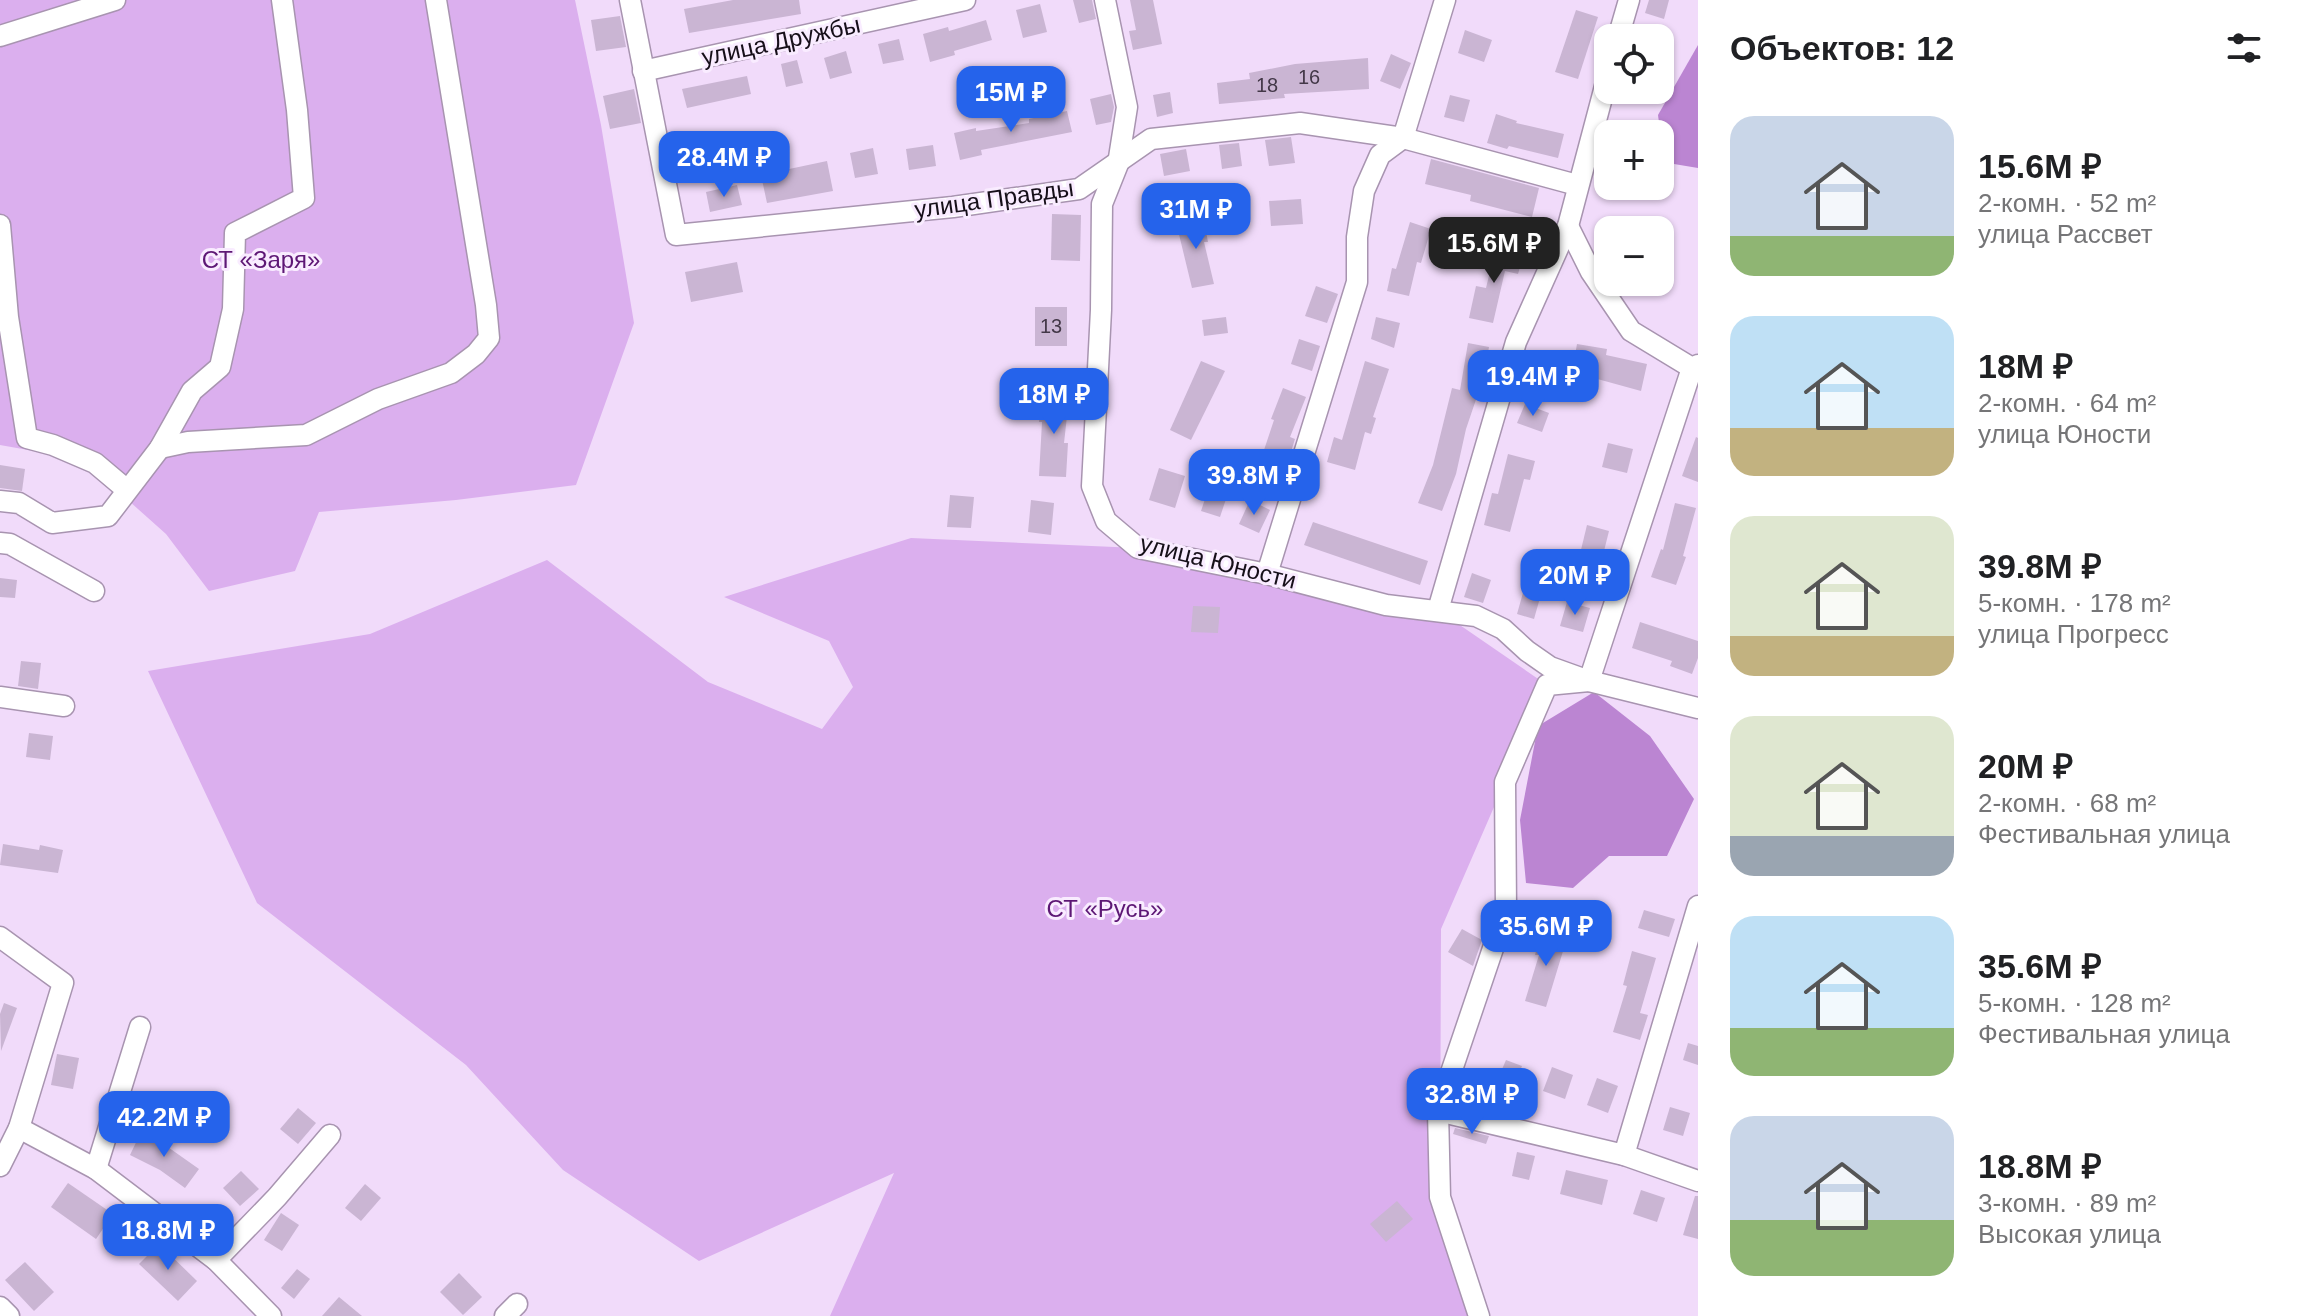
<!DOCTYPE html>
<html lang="ru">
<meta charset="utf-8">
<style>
:root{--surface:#fff;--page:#f2f2f2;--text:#202124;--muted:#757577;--accent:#2563eb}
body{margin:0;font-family:Arial,sans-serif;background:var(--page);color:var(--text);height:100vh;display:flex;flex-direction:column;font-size:30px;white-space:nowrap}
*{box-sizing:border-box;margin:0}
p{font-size:26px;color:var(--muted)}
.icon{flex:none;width:44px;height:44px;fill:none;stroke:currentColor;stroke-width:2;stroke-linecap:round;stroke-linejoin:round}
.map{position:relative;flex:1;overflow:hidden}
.drawer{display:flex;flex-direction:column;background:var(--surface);width:600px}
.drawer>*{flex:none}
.tools{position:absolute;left:1594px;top:24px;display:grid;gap:16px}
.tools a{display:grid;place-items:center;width:80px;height:80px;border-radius:16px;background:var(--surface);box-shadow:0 2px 6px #0004;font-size:40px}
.price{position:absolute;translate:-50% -68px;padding:0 18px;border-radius:16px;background:var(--accent);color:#fff;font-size:26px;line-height:52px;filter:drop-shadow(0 2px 4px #0008)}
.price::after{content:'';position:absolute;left:50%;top:48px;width:24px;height:18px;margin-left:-12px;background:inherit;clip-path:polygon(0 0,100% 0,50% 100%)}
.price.on{background:#222;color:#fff}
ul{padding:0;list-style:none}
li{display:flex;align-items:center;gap:24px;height:200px;padding:0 32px}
li span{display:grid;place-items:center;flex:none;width:224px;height:160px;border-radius:24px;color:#555}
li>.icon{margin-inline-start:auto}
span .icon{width:96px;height:96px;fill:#fffc;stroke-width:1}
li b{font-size:34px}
h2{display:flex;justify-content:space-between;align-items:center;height:96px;padding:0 32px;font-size:34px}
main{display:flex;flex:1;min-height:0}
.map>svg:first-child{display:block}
</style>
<main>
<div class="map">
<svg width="1698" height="1316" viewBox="0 0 1698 1316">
<rect width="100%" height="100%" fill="#f1dbfa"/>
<!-- green -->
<g fill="#dbafee">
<polygon points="0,0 575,0 601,125 634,323 576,485 456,500 319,512 295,571 209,591 166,534 129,501 102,473 62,456 0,445"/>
<polygon points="911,538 1138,548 1438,610 1547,685 1441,929 1440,1197 1479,1316 830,1316 894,1173 699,1261 563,1170 466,1065 257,903 148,671 370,634 547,560 708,682 822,729 853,687 829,641 724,597"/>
</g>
<!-- water -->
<g fill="#bb85d2">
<polygon points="1698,45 1698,168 1674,164 1662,145 1658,115"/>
<polygon points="1594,692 1650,736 1694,799 1667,856 1609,856 1573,888 1526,883 1520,820 1538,726"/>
</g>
<!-- building -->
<g fill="#cab5d3">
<polygon points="733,0 799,0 801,14 689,33 684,9"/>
<polygon points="1073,0 1092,0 1096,19 1079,23"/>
<polygon points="1130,0 1153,0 1162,44 1133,50 1129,31 1136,30"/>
<polygon points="1649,0 1669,0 1664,19 1645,13"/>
<polygon points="1040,4 1047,32 1023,38 1016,10"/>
<polygon points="1576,10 1598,17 1578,79 1555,72"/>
<polygon points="620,16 626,47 596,51 591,20"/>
<polygon points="986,20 992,40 954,51 955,55 930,62 923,34 948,27 949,31"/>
<polygon points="1465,30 1492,40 1484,62 1458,53"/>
<polygon points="899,39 904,60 883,64 878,44"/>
<polygon points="846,51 852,73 830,79 824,58"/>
<polygon points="1391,54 1411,63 1400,89 1380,81"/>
<polygon points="1368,58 1369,89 1284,94 1285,98 1219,104 1217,83 1250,79 1249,73 1295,64"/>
<polygon points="797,60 803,83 786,87 781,64"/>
<polygon points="747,76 751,94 687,108 682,89"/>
<polygon points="634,89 641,123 610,129 603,96"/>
<polygon points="1170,92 1173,113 1157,117 1153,95"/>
<polygon points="1111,94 1114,107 1111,122 1096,125 1090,99"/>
<polygon points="1450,95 1470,100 1464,122 1444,117"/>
<polygon points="1067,111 1072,132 981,150 982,155 960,160 954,133 976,128 976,131 1029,123 1029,119"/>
<polygon points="1496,114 1517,121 1516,123 1564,134 1558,158 1509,146 1507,149 1487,143"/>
<polygon points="1291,137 1295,163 1269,166 1265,140"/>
<polygon points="1239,143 1242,166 1222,169 1219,145"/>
<polygon points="933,145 936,166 909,170 906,149"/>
<polygon points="873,148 878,174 855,178 850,153"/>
<polygon points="1186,149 1190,171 1164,176 1160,154"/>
<polygon points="1431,159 1539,188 1532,217 1470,201 1471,195 1425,184"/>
<polygon points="827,161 833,191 767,203 761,175"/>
<polygon points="737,185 742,205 710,212 706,192"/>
<polygon points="1301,199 1303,224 1271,226 1269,201"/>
<polygon points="1052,214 1081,215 1080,261 1051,260"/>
<polygon points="1203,216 1208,242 1204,242 1214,284 1192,288 1176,222"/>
<polygon points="1410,222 1431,229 1421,263 1417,262 1409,296 1387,291 1392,268 1396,269"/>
<polygon points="1496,247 1524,254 1518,274 1505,271 1493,323 1469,318 1476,286 1486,288"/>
<polygon points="737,262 743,292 691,302 685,272"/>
<polygon points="1316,286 1338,294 1327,323 1305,316"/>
<rect x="1035" y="307" width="32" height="39"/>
<polygon points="1226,317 1228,333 1204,336 1202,320"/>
<polygon points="1376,317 1400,323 1394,348 1371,339"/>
<polygon points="1299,339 1320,346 1312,371 1291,364"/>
<polygon points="1468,343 1489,347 1484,376 1466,429 1456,474 1442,511 1418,503 1433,465 1452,388 1460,390"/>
<polygon points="1577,344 1607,349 1606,355 1647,364 1641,391 1572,372"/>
<polygon points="1201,361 1225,371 1191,440 1170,430"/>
<polygon points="1365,361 1389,369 1373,417 1376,418 1371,434 1365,432 1355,470 1327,462 1334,437 1342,440"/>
<polygon points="1283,388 1306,397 1290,437 1295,439 1289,458 1264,450 1274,420 1271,419"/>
<polygon points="1042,394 1069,398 1064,443 1068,443 1066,477 1039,476 1042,422 1039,422"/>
<polygon points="1525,404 1549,413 1542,432 1517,423"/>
<polygon points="1696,437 1698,438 1698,482 1682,476"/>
<polygon points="1608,443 1633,449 1627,473 1602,467"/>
<polygon points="1508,454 1535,461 1530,480 1524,479 1510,532 1484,525 1492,493 1498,494"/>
<polygon points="0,465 25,469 22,491 0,488"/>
<polygon points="1159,468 1185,476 1175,508 1149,500"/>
<polygon points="1209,487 1228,493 1220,517 1201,511"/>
<polygon points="950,495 974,497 971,528 947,527"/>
<polygon points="1031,500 1054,503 1051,535 1028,532"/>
<polygon points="1250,500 1270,510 1259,533 1239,524"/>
<polygon points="1675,503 1696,508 1683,556 1686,557 1676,585 1651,577 1661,549 1663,550"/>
<polygon points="1313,522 1428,561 1420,585 1304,545"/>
<polygon points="1587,525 1609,531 1601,563 1579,558"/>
<polygon points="1472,573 1491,580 1483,603 1464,597"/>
<polygon points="0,578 17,580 15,598 0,597"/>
<polygon points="1526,582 1543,587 1534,619 1517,614"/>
<polygon points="1567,602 1590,608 1583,632 1560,626"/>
<polygon points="1193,606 1220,607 1218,633 1191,632"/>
<polygon points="1640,622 1698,641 1698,658 1692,674 1670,666 1672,661 1632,648"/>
<polygon points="21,661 41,663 38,689 18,686"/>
<polygon points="29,733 53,736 50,760 26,757"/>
<polygon points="3,844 39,850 40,845 63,850 58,873 0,865"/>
<polygon points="1644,910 1675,919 1669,937 1638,928"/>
<polygon points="1462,929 1482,940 1473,966 1448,952"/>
<polygon points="1541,932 1567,938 1546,1007 1525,1001 1539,955 1535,955"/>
<polygon points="1632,951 1656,958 1640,1013 1648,1015 1640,1040 1613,1032 1627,986 1623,985"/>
<polygon points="4,1003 17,1008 1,1051 0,1014"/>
<polygon points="1688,1043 1698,1046 1698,1065 1683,1060"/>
<polygon points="57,1054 79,1058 73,1089 51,1085"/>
<polygon points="1506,1060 1522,1066 1513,1088 1497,1081"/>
<polygon points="1552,1067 1573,1075 1565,1099 1543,1091"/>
<polygon points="1597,1078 1618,1086 1608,1113 1587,1105"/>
<polygon points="1670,1107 1690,1113 1683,1136 1663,1130"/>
<polygon points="298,1108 316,1123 298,1144 280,1129"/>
<polygon points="1455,1128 1489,1136 1486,1144 1453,1134"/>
<polygon points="142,1130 166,1142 165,1145 199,1169 185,1188 160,1170 130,1155"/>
<polygon points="1517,1152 1535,1156 1529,1180 1512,1176"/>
<polygon points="1566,1170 1608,1180 1602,1205 1560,1194"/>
<polygon points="241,1171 259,1189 240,1206 223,1188"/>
<polygon points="68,1183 113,1214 96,1239 51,1207"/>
<polygon points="365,1184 381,1198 361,1221 345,1208"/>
<polygon points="1641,1190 1665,1198 1657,1222 1633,1214"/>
<polygon points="1695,1196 1698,1196 1698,1239 1683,1235"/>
<polygon points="1397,1201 1413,1219 1386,1242 1370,1224"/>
<polygon points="281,1213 299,1225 282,1251 264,1240"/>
<polygon points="159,1244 197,1281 178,1301 139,1264"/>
<polygon points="25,1262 54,1292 34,1311 5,1280"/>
<polygon points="297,1269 310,1279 294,1299 281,1288"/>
<polygon points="459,1273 482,1297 463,1315 440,1292"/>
<polygon points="339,1297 362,1316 322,1316"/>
</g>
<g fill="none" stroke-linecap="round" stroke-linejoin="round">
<defs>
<g id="minor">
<polyline points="630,0 676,235 953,207 1079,189 1151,139 1300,123 1403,138 1577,185"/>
<polyline points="1105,0 1127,107 1118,164 1102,204 1101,310 1092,486 1106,521 1138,548 1267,574 1386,605 1476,616 1503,629 1527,651 1550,667 1589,681 1698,708"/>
<polyline points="0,36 115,0"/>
<polyline points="1618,38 1629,0"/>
<polyline points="643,71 965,0"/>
<polyline points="0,225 8,317 27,438 53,445 95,463 127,490"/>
<polyline points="1568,226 1591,272 1631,331 1692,368 1698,365"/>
<polyline points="160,448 188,442 306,435 378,399 451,373 476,354 489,338 486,305 436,0"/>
<polyline points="0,501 19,503 52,523 108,516 160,448 192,391 220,367 233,309 235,233 304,198 297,110 282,0"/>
<polyline points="0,543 10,544 94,591"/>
<polyline points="1267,574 1357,282 1357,237 1364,191 1380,155 1403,138 1445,0"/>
<polyline points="1438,610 1516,342 1568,226 1608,75"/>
<polyline points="0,697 64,706"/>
<polyline points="0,937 63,983 19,1128 0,1166"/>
<polyline points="1438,1111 1624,1155 1698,1181"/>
<polyline points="19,1128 96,1169 216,1260 271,1316"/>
<polyline points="1624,1155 1698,906"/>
<polyline points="96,1169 140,1027"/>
<polyline points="216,1260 277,1197 330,1135"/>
<polyline points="0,1307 9,1316"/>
<polyline points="505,1316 517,1304"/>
<polyline points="1479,1316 1440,1197 1438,1111 1506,910 1505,782 1547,685 1589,681 1692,368"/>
</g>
</defs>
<!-- minor casing -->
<use href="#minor" stroke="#a894b0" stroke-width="23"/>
<!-- minor -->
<use href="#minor" stroke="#fff" stroke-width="20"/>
</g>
<g text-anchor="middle" stroke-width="6" stroke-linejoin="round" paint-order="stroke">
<!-- number labels -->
<g font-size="20" fill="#433848">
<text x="1309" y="84">16</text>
<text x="1267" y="92">18</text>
<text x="1051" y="333">13</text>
</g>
<!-- street labels -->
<g font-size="24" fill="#160f19" stroke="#f9ecff">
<text transform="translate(781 41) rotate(-12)" y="8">улица Дружбы</text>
<text transform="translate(994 199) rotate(-8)" y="8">улица Правды</text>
<text transform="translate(1218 562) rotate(14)" y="8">улица Юности</text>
</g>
<!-- park labels -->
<g font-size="24" fill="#5d1775" stroke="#f9ecff">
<text x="261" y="268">СТ «Заря»</text>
<text x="1105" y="917">СТ «Русь»</text>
</g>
</g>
</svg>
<div class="tools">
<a><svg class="icon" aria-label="locate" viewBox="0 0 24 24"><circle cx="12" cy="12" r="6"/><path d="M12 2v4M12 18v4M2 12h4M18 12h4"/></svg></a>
<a>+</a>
<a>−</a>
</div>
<b class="price" style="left:1011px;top:134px">15M ₽</b>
<b class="price" style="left:724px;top:199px">28.4M ₽</b>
<b class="price" style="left:1196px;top:251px">31M ₽</b>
<b class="price on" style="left:1494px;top:285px">15.6M ₽</b>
<b class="price" style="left:1533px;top:418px">19.4M ₽</b>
<b class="price" style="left:1054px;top:436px">18M ₽</b>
<b class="price" style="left:1254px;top:517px">39.8M ₽</b>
<b class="price" style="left:1575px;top:617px">20M ₽</b>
<b class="price" style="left:1546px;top:968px">35.6M ₽</b>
<b class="price" style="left:1472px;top:1136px">32.8M ₽</b>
<b class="price" style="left:164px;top:1159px">42.2M ₽</b>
<b class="price" style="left:168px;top:1272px">18.8M ₽</b>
</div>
<section class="drawer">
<h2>Объектов: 12<svg class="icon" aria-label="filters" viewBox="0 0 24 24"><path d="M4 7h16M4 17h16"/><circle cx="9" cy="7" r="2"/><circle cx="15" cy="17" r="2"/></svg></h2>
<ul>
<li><span style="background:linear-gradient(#c9d6e8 75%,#8fb573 0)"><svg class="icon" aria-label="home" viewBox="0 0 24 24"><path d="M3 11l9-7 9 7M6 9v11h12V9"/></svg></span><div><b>15.6M ₽</b><p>2-комн. · 52 m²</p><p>улица Рассвет</p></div></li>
<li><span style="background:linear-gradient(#bfe0f5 70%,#c2b280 0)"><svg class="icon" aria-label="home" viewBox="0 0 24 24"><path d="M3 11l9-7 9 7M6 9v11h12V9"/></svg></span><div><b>18M ₽</b><p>2-комн. · 64 m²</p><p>улица Юности</p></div></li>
<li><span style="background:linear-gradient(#dfe7d0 75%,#c2b280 0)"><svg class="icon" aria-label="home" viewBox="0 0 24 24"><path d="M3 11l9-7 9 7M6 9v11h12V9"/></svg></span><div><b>39.8M ₽</b><p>5-комн. · 178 m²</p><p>улица Прогресс</p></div></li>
<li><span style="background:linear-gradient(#dfe7d0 75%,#9aa5b1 0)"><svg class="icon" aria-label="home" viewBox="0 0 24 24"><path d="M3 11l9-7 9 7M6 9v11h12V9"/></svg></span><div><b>20M ₽</b><p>2-комн. · 68 m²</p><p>Фестивальная улица</p></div></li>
<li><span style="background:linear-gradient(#bfe0f5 70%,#8fb573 0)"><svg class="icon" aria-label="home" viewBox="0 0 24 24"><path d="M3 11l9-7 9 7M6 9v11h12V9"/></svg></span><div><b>35.6M ₽</b><p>5-комн. · 128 m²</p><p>Фестивальная улица</p></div></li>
<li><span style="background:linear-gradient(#c9d6e8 65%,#8fb573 0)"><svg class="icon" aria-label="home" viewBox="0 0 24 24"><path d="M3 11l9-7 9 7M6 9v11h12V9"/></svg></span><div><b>18.8M ₽</b><p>3-комн. · 89 m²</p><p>Высокая улица</p></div></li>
</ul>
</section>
</main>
